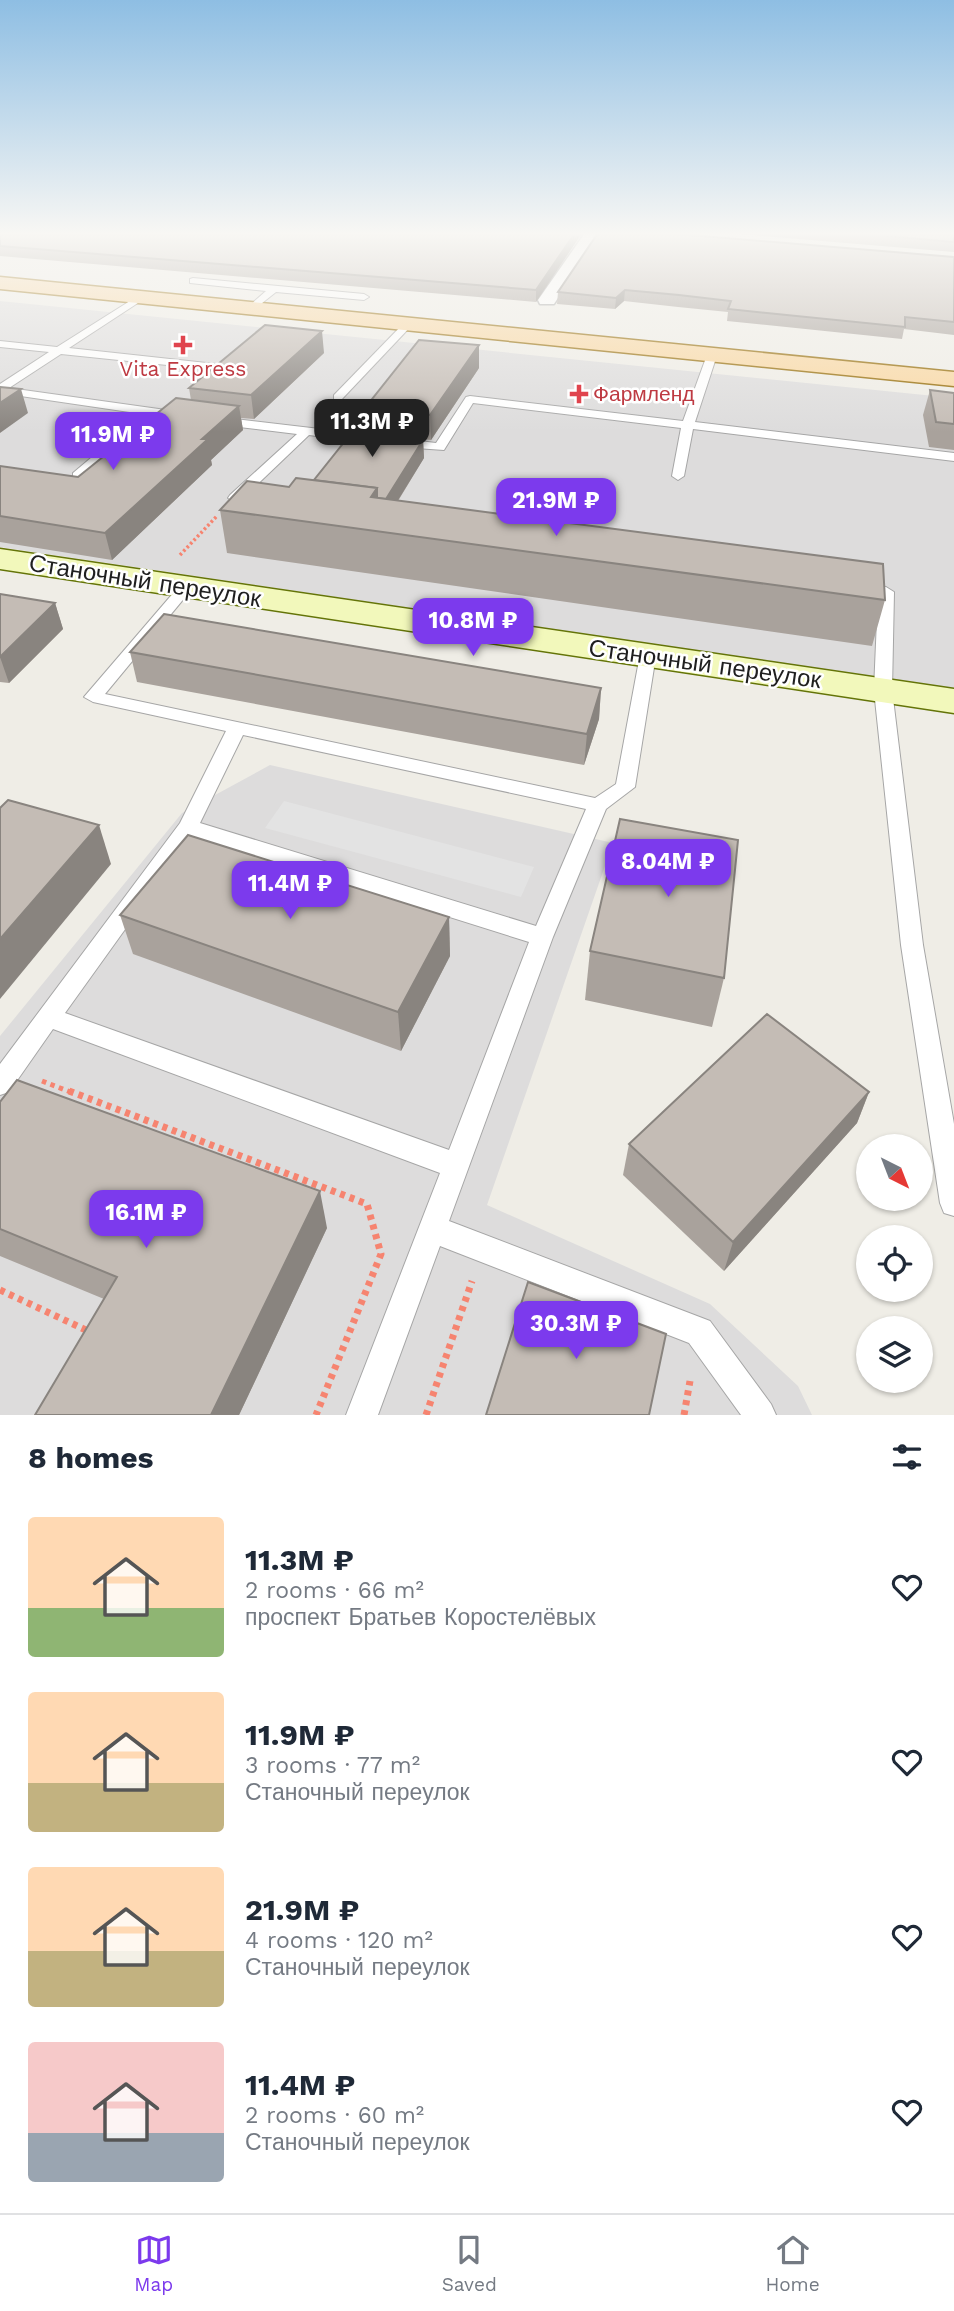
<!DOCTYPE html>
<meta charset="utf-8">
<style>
:root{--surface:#fff;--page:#f2f2f3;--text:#1f2937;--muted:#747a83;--line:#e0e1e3;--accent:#7c3aed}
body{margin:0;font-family:"Work Sans",sans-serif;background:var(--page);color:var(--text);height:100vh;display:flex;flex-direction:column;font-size:26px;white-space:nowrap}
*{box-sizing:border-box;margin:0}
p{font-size:23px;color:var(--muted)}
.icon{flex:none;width:38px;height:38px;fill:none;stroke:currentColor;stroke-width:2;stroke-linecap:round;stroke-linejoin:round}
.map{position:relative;height:1415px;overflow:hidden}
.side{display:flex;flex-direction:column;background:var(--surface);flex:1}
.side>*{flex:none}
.needle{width:46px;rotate:138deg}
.fabs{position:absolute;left:856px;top:1134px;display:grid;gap:14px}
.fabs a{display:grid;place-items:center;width:77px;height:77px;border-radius:50%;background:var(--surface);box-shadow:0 2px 5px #0004;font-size:35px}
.price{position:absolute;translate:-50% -60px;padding:0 16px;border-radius:14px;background:var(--accent);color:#fff;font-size:23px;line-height:46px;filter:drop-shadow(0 2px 4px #0008)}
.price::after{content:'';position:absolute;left:50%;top:42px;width:21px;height:16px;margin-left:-10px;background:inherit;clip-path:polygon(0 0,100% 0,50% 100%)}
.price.current{background:#222;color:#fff}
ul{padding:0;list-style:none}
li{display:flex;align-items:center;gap:21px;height:175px;padding:0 28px}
li span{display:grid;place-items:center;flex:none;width:196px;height:140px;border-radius:7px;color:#555}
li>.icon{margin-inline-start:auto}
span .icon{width:84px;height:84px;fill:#fffc;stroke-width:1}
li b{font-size:30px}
h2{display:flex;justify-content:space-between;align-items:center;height:84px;padding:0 28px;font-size:30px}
.tabs{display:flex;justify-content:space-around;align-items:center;height:98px;border-top:2px solid var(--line);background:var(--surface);font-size:19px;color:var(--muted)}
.tabs a{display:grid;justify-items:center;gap:4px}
.tabs .current{color:var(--accent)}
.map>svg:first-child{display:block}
</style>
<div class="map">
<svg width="954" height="1415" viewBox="0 0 954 1415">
<rect width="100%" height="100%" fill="#efede6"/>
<!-- residential -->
<g fill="#dddcdc">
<polygon points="0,301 954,398 954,689 0,547"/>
<polygon points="270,765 613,843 487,1205 710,1304 798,1386 812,1415 0,1415 0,1036 182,813"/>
</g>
<!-- parking -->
<polygon fill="#e3e3e3" points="284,801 534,867 521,897 265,828"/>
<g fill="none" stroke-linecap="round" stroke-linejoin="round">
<defs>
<g id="lane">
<polygon points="193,278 364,294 369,297 364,300 276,292 252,311 249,310 249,306 266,291 190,283 190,279"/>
<polygon points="141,294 144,295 144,299 69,348 225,365 230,368 225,371 61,354 9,388 180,412 186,416 180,420 155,416 83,479 73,479 73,473 143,414 0,393 0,384 49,352 0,347 0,341 57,347"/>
<polygon points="405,322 413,324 342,399 334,399 334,395"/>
<polygon points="712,352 717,355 695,422 954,453 954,461 693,429 684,476 678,480 672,476 681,428 473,403 444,450 402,447 396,443 402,439 436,443 466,397 470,396 683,421 707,355"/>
<polygon points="218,417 371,435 377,439 371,443 309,435 240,501 235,502 228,498 230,495 297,434 214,424 212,421"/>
<path d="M186,582L194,587L191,590L105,694L595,798L616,784L640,655L642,652H654L656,655L635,787L606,809L553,937L449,1221L710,1321L771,1404L776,1415H741L689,1343L440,1246L378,1415H346L440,1173L53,1029L9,1092L0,1095V1064L180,823L226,731L93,702L84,697L181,584ZM243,735L586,809L536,926L200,823ZM192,836L529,942L449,1150L65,1013Z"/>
<polygon points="863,584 886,587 894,592 892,690 923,945 954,1124 954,1216 944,1213 940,1203 901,945 874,690 878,596 858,592 855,589 858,586"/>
</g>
<polygon id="street" points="585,233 601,233 554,304 540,304 538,300"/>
<polygon id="secondary" points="0,549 954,689 954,713 0,569"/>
<polygon id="primary" points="0,277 954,372 954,386 0,289"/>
</defs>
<!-- lane casing -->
<use href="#lane" stroke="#a6a6a6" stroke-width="2"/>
<!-- street casing -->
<use href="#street" stroke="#a6a6a6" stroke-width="3"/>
<!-- secondary casing -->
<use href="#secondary" stroke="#647408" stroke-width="3"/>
<!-- primary casing -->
<use href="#primary" stroke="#956b05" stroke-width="3"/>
<!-- path-far2 -->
<polyline stroke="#f68470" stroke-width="3.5" stroke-dasharray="2.5 2.5" stroke-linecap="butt" points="180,555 217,516"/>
<!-- path-far1 -->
<polyline stroke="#f68470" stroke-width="5" stroke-dasharray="4.5 4.5" stroke-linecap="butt" points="42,1081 73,1093"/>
<!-- path -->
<g stroke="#f68470" stroke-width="7" stroke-dasharray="5 5" stroke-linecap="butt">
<polyline points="69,1091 367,1204 381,1254 316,1415"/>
<polyline points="0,1290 88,1331"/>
<polyline points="426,1415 472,1281"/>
<polyline points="684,1415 690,1381"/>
</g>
<!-- lane -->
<use href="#lane" fill="#fff" fill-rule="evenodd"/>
<!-- street -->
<use href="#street" fill="#fff" fill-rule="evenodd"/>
<!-- secondary -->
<use href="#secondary" fill="#f2f8bb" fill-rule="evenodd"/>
<!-- primary -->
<use href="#primary" fill="#f9d7a1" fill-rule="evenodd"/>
</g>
<!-- wall -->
<g fill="#a9a29c">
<polygon points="0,233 582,233 536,302 0,256"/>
<polygon points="727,233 954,233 954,252"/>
<polygon points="954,257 954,335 904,329 902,339 727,321 728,312 678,307 624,301 615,309 557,304 558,292"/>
<polygon points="324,353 254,419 241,418 243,430 211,460 212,465 112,560 0,542 0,466 78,477 191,400 189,388"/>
<polygon points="479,368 431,440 422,439 422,440 423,440 424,458 398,501 885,600 872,646 227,553 220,510 289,487 314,480 366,427 365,408"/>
<polygon points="930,390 954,393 954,450 929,447 923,415"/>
<polygon points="0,594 55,603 63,629 9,683 0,682"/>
<polygon points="130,652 601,688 599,719 584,765 137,682"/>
<polygon points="120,915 449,917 450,956 401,1051 133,954"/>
<polygon points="590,951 724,978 712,1027 585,1000"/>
<polygon points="869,1092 857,1123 724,1271 623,1175 629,1144"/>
<polygon points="0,1102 327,1228 239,1415 35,1415 104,1299 0,1256"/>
</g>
<!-- shaded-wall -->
<g fill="#89847f">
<polygon points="575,233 582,233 536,302 536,290"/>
<polygon points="625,290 624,301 615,309 616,298"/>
<polygon points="322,331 324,353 254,419 251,395"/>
<polygon points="479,345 479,368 431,440 430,415"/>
<polygon points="21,389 28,413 0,433 0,403"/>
<polygon points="239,406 243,430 211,460 212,465 112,560 105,533 202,439"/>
<polygon points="422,434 422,442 423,440 424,458 387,518 386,499"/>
<polygon points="377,488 379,530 371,497"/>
<polygon points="55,603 63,629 9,683 0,657"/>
<polygon points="601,688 599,719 584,765 587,734"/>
<polygon points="99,825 111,864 0,999 0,939"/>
<polygon points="449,917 450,956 401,1051 398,1012"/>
<polygon points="869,1092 857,1123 724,1271 733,1242"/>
<polygon points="320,1191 327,1228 239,1415 211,1415"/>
</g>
<!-- building -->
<g fill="#c4bcb5" stroke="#89847f" stroke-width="2">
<polygon points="0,233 575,233 536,290 0,246"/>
<polygon points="598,233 666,233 954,257 954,322 905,317 905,327 728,309 731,301 679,295 625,290 616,298 558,292"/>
<polygon points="852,233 954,233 954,242"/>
<polygon points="265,325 322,331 251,395 189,388"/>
<polygon points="419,340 479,345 430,415 365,408"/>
<polygon points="0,387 21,389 0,403"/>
<polygon points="930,390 954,393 954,424 936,422"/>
<polygon points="176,398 239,406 202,439 208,439 105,533 0,516 0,466 78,477"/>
<polygon points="357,426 422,434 418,440 423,440 386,499 377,498 377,488 314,480"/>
<polygon points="296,478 377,488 371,497 883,564 885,600 220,510 247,481 289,487"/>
<polygon points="0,594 55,603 0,657"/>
<polygon points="164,614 601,688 587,734 130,652"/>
<polygon points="8,800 99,825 0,939 0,808"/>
<polygon points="620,819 738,840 724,978 590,951"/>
<polygon points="188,835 449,917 398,1012 120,915"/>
<polygon points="767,1014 869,1092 733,1242 629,1144"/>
<polygon points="17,1080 320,1191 211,1415 35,1415 117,1277 0,1229 0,1102"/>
<polygon points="528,1282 666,1334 649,1415 486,1415"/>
</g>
<!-- sky -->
<linearGradient id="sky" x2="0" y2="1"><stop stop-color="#8ebee3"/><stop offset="0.54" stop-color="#f8f7f4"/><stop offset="1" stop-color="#f8f7f4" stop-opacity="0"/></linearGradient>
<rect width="954" height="432" fill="url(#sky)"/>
<!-- markers -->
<g fill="#e0444e" stroke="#fff" stroke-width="2.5">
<path d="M179.5 334.5h7v7h7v7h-7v7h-7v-7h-7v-7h7z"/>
<path d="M575.5 383.5h7v7h7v7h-7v7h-7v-7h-7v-7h7z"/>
</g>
<g text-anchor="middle" stroke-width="5" stroke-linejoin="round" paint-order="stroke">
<!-- far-health labels -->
<g font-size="21" fill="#be3a42" stroke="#fff">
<text x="183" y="376">Vita Express</text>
<text x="593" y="401" text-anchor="start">Фармленд</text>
</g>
<!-- street labels -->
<g font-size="24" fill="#1f1f1f" stroke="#fff">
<text transform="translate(145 581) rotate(9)" y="8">Станочный переулок</text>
<text transform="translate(705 664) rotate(8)" y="8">Станочный переулок</text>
</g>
</g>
</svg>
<div class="fabs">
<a><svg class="needle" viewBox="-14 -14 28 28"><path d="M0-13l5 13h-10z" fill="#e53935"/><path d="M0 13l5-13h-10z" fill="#747a83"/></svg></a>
<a><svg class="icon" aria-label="locate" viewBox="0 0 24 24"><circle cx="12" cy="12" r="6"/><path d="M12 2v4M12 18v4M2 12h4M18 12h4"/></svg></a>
<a><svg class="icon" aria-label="layers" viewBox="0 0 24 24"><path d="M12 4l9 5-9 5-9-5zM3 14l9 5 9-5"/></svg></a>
</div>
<b class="price current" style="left:372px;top:459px">11.3M ₽</b>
<b class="price" style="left:113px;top:472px">11.9M ₽</b>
<b class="price" style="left:556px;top:538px">21.9M ₽</b>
<b class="price" style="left:473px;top:658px">10.8M ₽</b>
<b class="price" style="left:668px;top:899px">8.04M ₽</b>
<b class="price" style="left:290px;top:921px">11.4M ₽</b>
<b class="price" style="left:146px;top:1250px">16.1M ₽</b>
<b class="price" style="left:576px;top:1361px">30.3M ₽</b>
</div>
<section class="side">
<h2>8 homes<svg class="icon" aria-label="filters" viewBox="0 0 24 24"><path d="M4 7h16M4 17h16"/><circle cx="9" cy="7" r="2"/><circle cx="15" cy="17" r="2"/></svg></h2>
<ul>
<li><span style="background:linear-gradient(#ffd9b3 65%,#8fb573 0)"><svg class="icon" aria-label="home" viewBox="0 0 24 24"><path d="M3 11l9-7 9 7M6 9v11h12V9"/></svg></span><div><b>11.3M ₽</b><p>2 rooms · 66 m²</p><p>проспект Братьев Коростелёвых</p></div><svg class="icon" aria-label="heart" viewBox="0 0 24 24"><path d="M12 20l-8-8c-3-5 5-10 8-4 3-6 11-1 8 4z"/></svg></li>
<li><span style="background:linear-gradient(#ffd9b3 65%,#c2b280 0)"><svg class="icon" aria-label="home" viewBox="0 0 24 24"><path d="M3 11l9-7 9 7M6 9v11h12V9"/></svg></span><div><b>11.9M ₽</b><p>3 rooms · 77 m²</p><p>Станочный переулок</p></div><svg class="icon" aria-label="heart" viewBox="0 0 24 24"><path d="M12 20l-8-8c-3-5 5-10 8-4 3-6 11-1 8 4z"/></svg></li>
<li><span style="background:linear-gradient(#ffd9b3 60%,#c2b280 0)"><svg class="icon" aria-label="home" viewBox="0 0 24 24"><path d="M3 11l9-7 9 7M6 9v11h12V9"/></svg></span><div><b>21.9M ₽</b><p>4 rooms · 120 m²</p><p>Станочный переулок</p></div><svg class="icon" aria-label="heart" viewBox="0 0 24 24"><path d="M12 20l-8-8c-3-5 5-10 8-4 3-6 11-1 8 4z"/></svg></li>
<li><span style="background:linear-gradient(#f6c9c9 65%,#9aa5b1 0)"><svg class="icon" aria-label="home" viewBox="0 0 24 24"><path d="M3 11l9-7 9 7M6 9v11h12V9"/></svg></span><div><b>11.4M ₽</b><p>2 rooms · 60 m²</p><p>Станочный переулок</p></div><svg class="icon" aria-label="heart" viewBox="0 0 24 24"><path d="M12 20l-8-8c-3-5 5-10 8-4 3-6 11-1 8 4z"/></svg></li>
</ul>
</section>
<nav class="tabs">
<a class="current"><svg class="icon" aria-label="map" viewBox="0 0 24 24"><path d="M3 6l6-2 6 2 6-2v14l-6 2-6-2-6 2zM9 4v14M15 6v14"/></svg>Map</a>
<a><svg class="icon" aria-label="saved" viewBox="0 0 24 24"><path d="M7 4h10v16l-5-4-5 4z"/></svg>Saved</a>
<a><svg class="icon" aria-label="home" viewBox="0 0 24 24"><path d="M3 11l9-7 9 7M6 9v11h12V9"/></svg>Home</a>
</nav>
